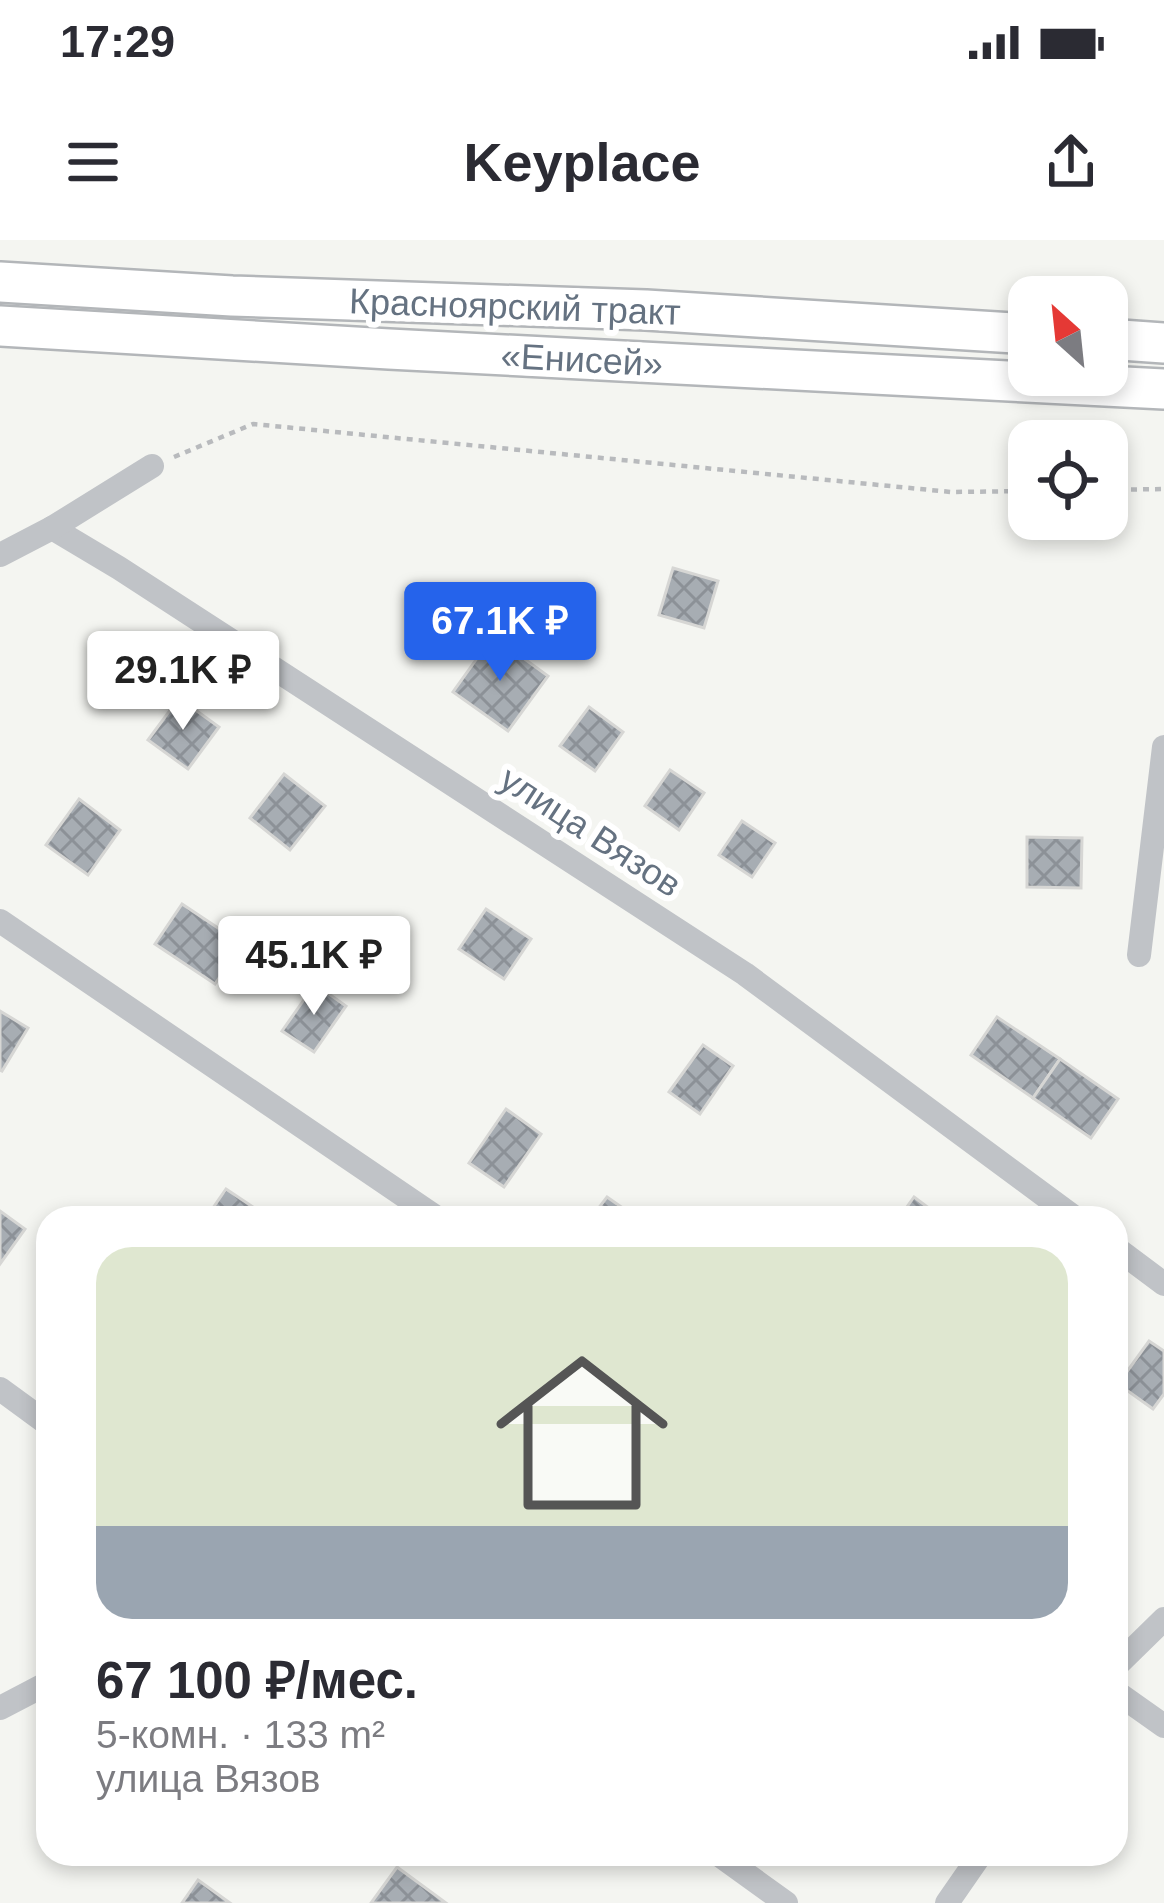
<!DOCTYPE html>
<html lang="ru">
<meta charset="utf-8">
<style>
:root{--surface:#fff;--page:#f2f2f3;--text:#2b2b33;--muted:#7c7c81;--line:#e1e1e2;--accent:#2563eb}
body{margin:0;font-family:Helvetica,sans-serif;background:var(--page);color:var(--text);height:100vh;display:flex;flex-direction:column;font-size:45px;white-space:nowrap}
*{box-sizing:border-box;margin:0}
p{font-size:39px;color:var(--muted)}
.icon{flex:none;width:66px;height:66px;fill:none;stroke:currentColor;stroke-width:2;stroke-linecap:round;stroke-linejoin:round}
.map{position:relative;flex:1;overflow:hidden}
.sheet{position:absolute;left:36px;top:966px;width:1092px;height:660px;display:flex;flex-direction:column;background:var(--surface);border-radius:36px;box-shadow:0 6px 18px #0003}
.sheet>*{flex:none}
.needle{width:78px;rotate:333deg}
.fabs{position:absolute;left:1008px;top:36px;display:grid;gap:24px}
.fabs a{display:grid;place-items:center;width:120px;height:120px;border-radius:24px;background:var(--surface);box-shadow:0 6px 18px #0003;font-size:60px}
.price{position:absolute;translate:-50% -102px;padding:0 27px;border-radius:12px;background:#fff;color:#222;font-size:39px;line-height:78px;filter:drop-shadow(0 3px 6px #0008)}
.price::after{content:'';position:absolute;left:50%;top:72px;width:36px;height:27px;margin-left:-18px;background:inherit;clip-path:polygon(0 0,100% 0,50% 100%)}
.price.selected{background:var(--accent);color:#fff}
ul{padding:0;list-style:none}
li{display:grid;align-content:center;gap:24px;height:636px;padding:0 60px}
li+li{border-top:3px solid var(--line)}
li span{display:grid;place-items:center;height:372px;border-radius:36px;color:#555}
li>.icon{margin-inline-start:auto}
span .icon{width:216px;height:216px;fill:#fffc;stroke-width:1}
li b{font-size:51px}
.status{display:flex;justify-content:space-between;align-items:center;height:84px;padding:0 60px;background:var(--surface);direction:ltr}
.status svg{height:33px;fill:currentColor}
header{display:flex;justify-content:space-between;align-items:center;height:156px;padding:0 60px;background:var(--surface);font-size:54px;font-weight:600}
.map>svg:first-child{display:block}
</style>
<div class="status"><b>17:29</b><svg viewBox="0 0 49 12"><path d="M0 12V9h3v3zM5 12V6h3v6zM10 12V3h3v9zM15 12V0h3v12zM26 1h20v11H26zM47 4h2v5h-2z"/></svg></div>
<header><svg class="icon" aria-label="menu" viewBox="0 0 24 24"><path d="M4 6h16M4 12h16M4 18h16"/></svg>Keyplace<svg class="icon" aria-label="share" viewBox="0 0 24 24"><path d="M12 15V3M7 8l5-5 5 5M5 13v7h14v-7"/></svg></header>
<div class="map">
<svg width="1164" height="1663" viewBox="0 0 1164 1663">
<defs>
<pattern id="building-cross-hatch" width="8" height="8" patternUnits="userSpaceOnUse" patternTransform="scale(3)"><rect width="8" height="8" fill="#a7adb3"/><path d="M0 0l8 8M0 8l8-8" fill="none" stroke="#8c9197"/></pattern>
</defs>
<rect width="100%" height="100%" fill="#f4f5f1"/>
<!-- building -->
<g fill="url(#building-cross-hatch)" stroke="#d6d6d4" stroke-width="3">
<polygon points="673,328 718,341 704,388 659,375"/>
<polygon points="493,396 548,436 508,491 453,452"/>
<polygon points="179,458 219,487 188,529 148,500"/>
<polygon points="589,467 623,492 595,531 560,506"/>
<polygon points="670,530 704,553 679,590 645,566"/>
<polygon points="284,534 325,566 290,610 250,578"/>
<polygon points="79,559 120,590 88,635 46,605"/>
<polygon points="742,581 775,603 752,637 719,615"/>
<polygon points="1027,597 1082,598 1081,648 1027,647"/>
<polygon points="182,664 242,704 215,744 155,704"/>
<polygon points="486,669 531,699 504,739 459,709"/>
<polygon points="315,744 346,766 314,812 282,791"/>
<polygon points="0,771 28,788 2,831 0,830"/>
<polygon points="997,777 1060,819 1033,858 971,815"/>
<polygon points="703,805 733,826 700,874 669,852"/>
<polygon points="1060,819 1118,859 1091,898 1033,858"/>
<polygon points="506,869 541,894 504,947 469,923"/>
<polygon points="226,949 259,971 254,978 206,978"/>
<polygon points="607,957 637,978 591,978"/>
<polygon points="914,957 942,978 899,978"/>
<polygon points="0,971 25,989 0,1024"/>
<polygon points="1149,1101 1164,1111 1164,1154 1153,1169 1118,1144"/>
<polygon points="397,1627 446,1663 371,1663"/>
<polygon points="198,1640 230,1663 182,1663"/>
</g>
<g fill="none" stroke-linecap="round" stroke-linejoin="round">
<defs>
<g id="trunk">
<polyline points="0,42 232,56 646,70 1029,94"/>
<polyline points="0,86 389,109 1164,149"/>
<polyline points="1107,99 1164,103"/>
</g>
</defs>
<!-- trunk casing -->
<use href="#trunk" stroke="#b3b6b9" stroke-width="44"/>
<!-- path -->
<g stroke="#b8babd" stroke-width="4.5" stroke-dasharray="6 6" stroke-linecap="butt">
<polyline points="174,217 253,184 951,252 1029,251"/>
<polyline points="1107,250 1164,249"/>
</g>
<!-- minor -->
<g stroke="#c0c3c7" stroke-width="24">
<polyline points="52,288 119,328 745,734 1075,978"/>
<polyline points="0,315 52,288 152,226"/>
<polyline points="0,681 437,978"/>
<polyline points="1139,715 1164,507"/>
<polyline points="1116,1008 1164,1044"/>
<polyline points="0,1149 48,1184"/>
<polyline points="1116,1426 1164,1379"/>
<polyline points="1116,1452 1164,1486"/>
<polyline points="0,1468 48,1443"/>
<polyline points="718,1614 786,1663"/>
<polyline points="947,1663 981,1614"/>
</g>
<!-- trunk -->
<use href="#trunk" stroke="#fff" stroke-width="39"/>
</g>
<g text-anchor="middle" stroke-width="12" stroke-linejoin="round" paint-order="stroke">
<!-- street labels -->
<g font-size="36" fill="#657281" stroke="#fff">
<text transform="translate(515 66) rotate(2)" y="13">Красноярский тракт</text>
<text transform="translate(582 119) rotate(3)" y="13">«Енисей»</text>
<text transform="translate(591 591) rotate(33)" y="13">улица Вязов</text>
</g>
</g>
</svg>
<div class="fabs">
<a><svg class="needle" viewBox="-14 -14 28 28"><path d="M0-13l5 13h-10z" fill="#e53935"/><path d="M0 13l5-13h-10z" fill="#7c7c81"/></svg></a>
<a><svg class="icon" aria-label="locate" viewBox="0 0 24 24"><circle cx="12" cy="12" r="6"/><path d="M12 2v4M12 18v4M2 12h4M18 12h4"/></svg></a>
</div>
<b class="price selected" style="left:500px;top:444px">67.1K ₽</b>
<b class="price" style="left:183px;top:493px">29.1K ₽</b>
<b class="price" style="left:314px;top:778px">45.1K ₽</b>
<section class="sheet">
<ul>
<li><span style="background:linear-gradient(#dfe7d0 75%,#9aa5b1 0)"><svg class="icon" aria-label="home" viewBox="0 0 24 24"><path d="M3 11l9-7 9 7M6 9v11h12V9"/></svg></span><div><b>67 100 ₽/мес.</b><p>5-комн. · 133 m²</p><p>улица Вязов</p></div></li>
</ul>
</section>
</div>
